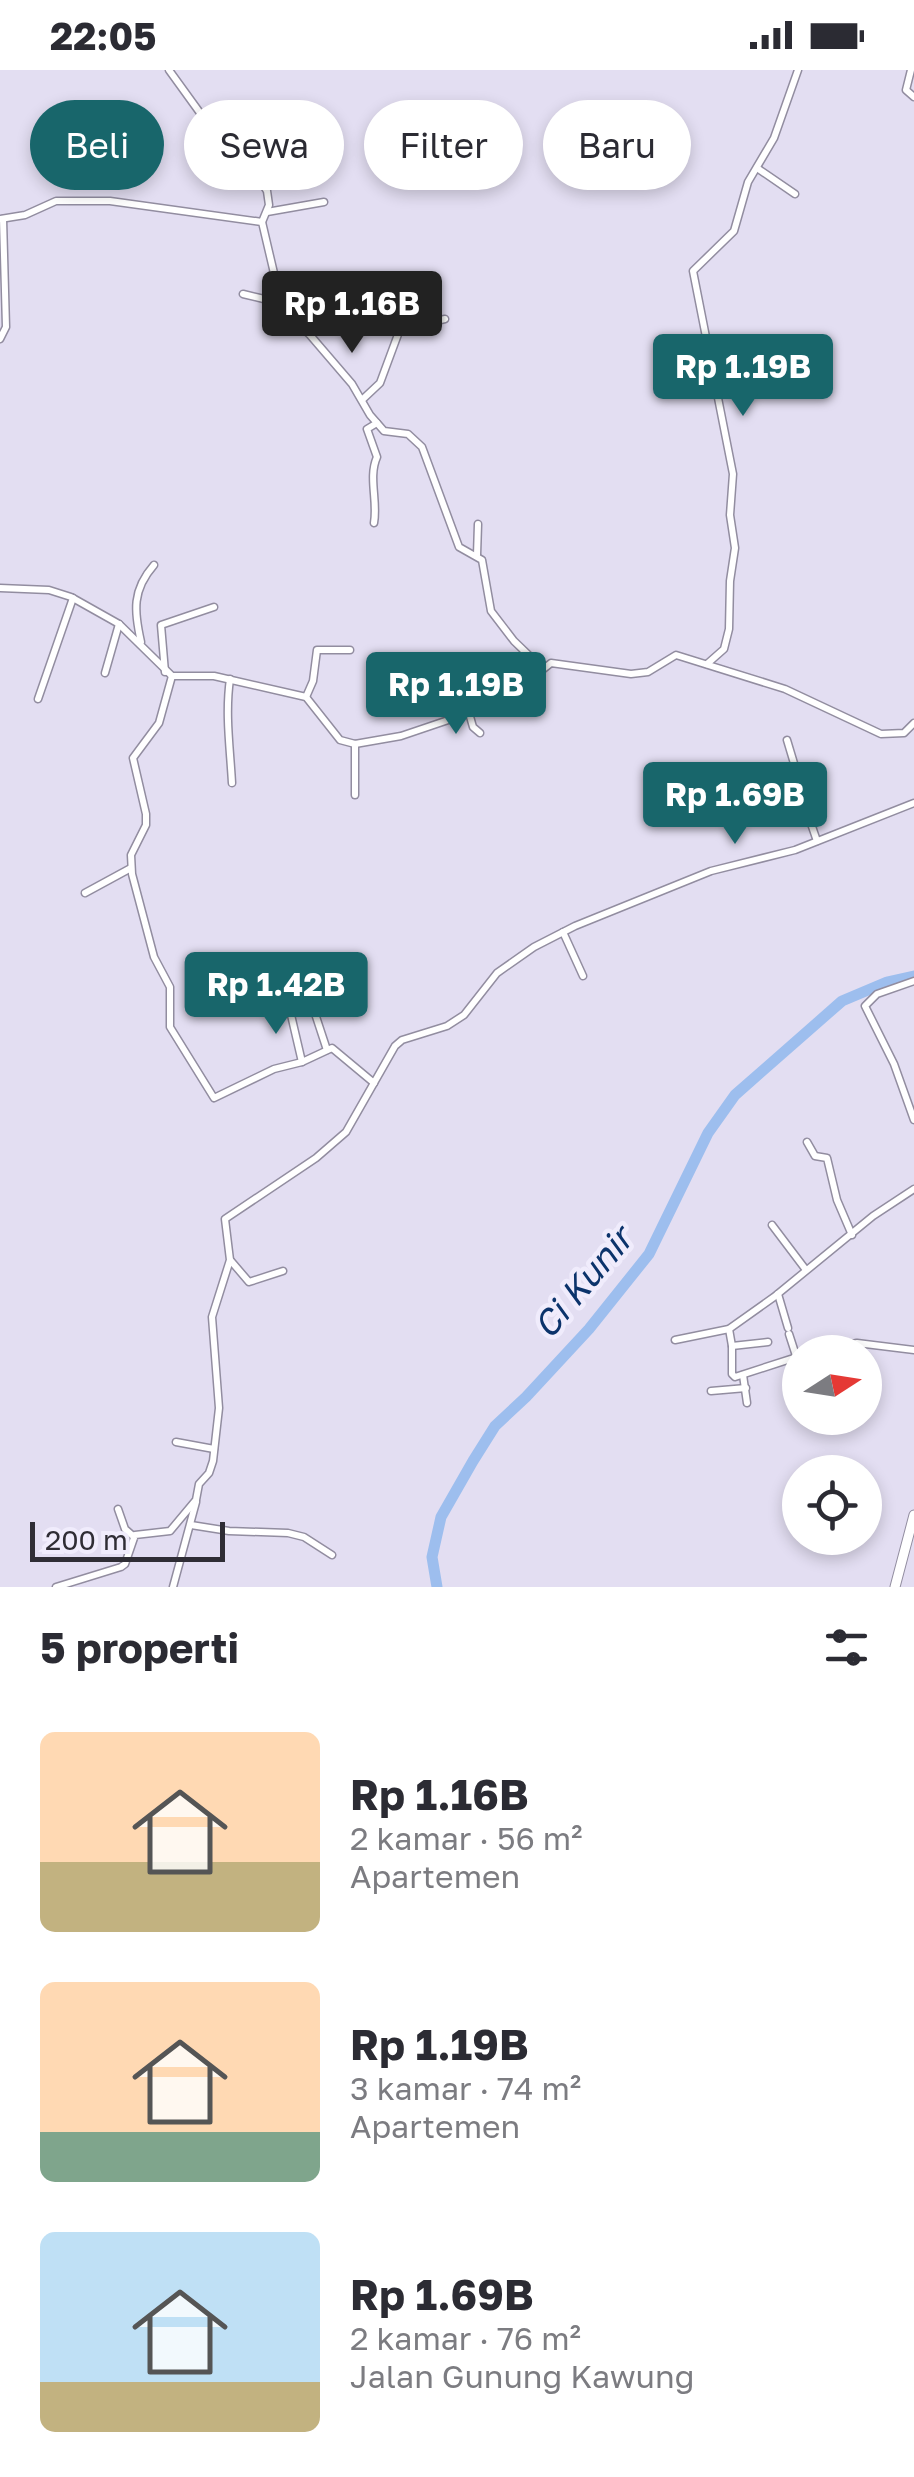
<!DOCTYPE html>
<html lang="id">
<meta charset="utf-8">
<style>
:root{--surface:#fff;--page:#f7f7f7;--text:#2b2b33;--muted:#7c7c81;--accent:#18666b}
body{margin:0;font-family:"Golos Text",sans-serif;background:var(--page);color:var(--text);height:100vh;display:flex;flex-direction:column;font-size:38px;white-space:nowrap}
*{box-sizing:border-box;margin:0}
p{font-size:32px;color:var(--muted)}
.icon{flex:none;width:55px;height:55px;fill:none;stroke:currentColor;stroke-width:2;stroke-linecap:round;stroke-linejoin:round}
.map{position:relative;height:1517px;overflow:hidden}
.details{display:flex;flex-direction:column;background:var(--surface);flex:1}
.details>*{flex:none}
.top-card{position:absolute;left:30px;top:30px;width:855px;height:90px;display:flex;gap:20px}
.needle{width:65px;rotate:78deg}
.tools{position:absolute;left:782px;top:1265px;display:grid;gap:20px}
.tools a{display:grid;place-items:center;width:100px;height:100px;border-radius:50%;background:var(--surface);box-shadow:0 5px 15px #0003;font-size:50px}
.scale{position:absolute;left:30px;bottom:25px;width:195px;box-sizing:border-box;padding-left:10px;border:5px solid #2f2d35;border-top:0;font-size:28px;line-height:35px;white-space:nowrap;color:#2f2d35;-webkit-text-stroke:8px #f0ecfc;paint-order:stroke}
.price{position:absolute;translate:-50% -85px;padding:0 22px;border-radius:10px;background:var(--accent);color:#fff;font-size:32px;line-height:65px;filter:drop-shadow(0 2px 5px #0008)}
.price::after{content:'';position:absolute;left:50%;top:60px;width:30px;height:22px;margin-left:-15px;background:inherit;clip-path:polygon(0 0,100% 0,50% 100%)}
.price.active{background:#222;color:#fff}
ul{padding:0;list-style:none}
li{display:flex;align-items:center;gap:30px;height:250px;padding:0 40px}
li span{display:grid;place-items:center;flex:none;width:280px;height:200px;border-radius:15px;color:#555}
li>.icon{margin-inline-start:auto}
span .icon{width:120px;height:120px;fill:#fffc;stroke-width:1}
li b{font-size:42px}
h2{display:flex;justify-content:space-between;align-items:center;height:120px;padding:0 40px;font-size:42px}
.tag{padding:0 35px;border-radius:45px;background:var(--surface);box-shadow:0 5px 15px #0003;font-size:35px;line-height:90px}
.tag.active{background:var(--accent);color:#fff}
.status{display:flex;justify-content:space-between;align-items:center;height:70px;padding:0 50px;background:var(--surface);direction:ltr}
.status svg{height:28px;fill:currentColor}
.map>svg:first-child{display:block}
</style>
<div class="status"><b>22:05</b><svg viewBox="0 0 49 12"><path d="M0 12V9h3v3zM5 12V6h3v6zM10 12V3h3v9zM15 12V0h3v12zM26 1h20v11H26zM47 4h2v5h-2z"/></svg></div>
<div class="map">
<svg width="914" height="1517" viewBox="0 0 914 1517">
<rect width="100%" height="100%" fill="#e3def2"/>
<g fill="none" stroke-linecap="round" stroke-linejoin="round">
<!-- river -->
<polyline stroke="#9dbeee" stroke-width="11" points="437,1517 432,1487 441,1447 473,1391 495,1356 526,1327 589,1259 649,1184 708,1063 735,1025 842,931 887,912 914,906"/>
<defs>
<g id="minor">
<polyline points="169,0 203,47 239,78 267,121 269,135 262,152"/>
<polyline points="911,0 906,20 914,27"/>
<polyline points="757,98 795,124"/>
<polyline points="267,142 324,132"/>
<polyline points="0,149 25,145 56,131 110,131 262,152 281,233 289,246 310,265 352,314 370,345 384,361 408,364 422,377 459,477 482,490 491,541 514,571 542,598"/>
<polyline points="243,224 264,229 280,228"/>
<polyline points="0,269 6,257 3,149"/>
<polyline points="363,329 380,313 400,259 445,249"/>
<path d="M374,453C378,431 368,407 377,387L367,359L377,353"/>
<polyline points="477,485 478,454"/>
<polyline points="0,518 49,520 71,527 119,554 172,606 214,606 306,627 340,670 355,674 401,666 469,643 511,625 551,593 631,604 648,602 676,585 785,619 881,664 904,663 914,653"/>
<path d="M141,572C134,541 132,520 154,495"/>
<polyline points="707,594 724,579 729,559 730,511 735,478 730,445 733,404 693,201 734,161 748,112 774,68 798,0"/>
<polyline points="165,602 161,555 214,537"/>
<polyline points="105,603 119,554"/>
<polyline points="172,606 159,653 133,688 146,744 146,755 131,785 132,804 154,887 170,917 170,957 214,1028 274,999 302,992 332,978 374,1013"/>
<path d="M230,609C225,644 230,677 232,713"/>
<polyline points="306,627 313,611 317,580 350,580"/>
<polyline points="38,629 73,528"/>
<polyline points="469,643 473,657 480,663"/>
<polyline points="787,670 796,700 793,722 806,739 817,771"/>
<polyline points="355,674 355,725"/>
<polyline points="85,823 131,798"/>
<polyline points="563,862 583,906"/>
<polyline points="303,907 327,980"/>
<polyline points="914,911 877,924 865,936 894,994 914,1050"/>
<polyline points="288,932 302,992"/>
<polyline points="807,1072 815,1086 827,1088 837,1130 852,1165"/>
<polyline points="772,1155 806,1200"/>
<polyline points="231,1191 249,1212 283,1201"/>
<polyline points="778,1224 788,1258"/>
<polyline points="729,1259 732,1276 768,1272"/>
<polyline points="789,1264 800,1298"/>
<polyline points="675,1270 729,1259 774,1227 873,1146 914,1119"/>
<polyline points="732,1276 732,1304 735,1307 800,1286"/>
<polyline points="813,1282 857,1273 914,1280"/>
<polyline points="743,1305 747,1333"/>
<polyline points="711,1321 746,1318"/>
<polyline points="176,1372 214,1379"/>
<polyline points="118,1439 125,1459 133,1466"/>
<polyline points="191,1455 229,1461 288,1463 304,1467 332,1485"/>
<polyline points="56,1517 121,1497 125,1494 135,1465 170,1461 196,1430 199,1414 209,1403 213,1391 219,1338 212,1247 230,1190 225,1149 316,1088 346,1062 395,976 402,970 447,956 464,945 497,903 534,877 575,856 711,801 795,780 914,733"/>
<polyline points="173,1517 196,1432"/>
</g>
<polyline id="tertiary" points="895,1517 914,1445"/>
</defs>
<!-- minor casing -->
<use href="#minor" stroke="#928da0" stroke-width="9"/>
<!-- tertiary casing -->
<use href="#tertiary" stroke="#928da0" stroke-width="11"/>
<!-- minor -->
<use href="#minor" stroke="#fff" stroke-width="6"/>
<!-- tertiary -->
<use href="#tertiary" stroke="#fff" stroke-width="9"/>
</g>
<g text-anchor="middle" stroke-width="9" stroke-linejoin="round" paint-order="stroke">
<!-- water labels -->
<g font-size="35" font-style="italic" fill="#0b336b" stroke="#f0ecfc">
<text transform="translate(583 1213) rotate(-50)" y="12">Ci Kunir</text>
</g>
</g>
</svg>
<div class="tools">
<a><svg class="needle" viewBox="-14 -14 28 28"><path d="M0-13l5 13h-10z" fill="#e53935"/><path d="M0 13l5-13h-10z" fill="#7c7c81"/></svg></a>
<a><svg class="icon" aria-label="locate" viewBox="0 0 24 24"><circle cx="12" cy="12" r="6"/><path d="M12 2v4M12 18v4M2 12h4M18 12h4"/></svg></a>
</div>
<div class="scale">200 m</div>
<b class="price active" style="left:352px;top:286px">Rp 1.16B</b>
<b class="price" style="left:743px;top:349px">Rp 1.19B</b>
<b class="price" style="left:456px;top:667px">Rp 1.19B</b>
<b class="price" style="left:735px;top:777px">Rp 1.69B</b>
<b class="price" style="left:276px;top:967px">Rp 1.42B</b>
<div class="top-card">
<a class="tag active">Beli</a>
<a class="tag">Sewa</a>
<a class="tag">Filter</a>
<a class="tag">Baru</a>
</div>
</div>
<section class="details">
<h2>5 properti<svg class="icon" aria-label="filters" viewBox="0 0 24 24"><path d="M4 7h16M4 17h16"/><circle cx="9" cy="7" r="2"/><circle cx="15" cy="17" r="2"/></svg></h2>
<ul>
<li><span style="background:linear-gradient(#ffd9b3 65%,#c2b280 0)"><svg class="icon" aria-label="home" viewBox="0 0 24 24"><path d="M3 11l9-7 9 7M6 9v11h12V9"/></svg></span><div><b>Rp 1.16B</b><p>2 kamar · 56 m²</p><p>Apartemen</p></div></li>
<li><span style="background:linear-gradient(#ffd9b3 75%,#7fa58c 0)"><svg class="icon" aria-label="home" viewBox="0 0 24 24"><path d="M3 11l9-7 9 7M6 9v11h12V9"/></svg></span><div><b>Rp 1.19B</b><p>3 kamar · 74 m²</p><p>Apartemen</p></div></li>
<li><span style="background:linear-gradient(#bfe0f5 75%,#c2b280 0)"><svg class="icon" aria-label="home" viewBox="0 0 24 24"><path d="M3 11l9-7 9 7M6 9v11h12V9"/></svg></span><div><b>Rp 1.69B</b><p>2 kamar · 76 m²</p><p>Jalan Gunung Kawung</p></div></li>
</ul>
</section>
